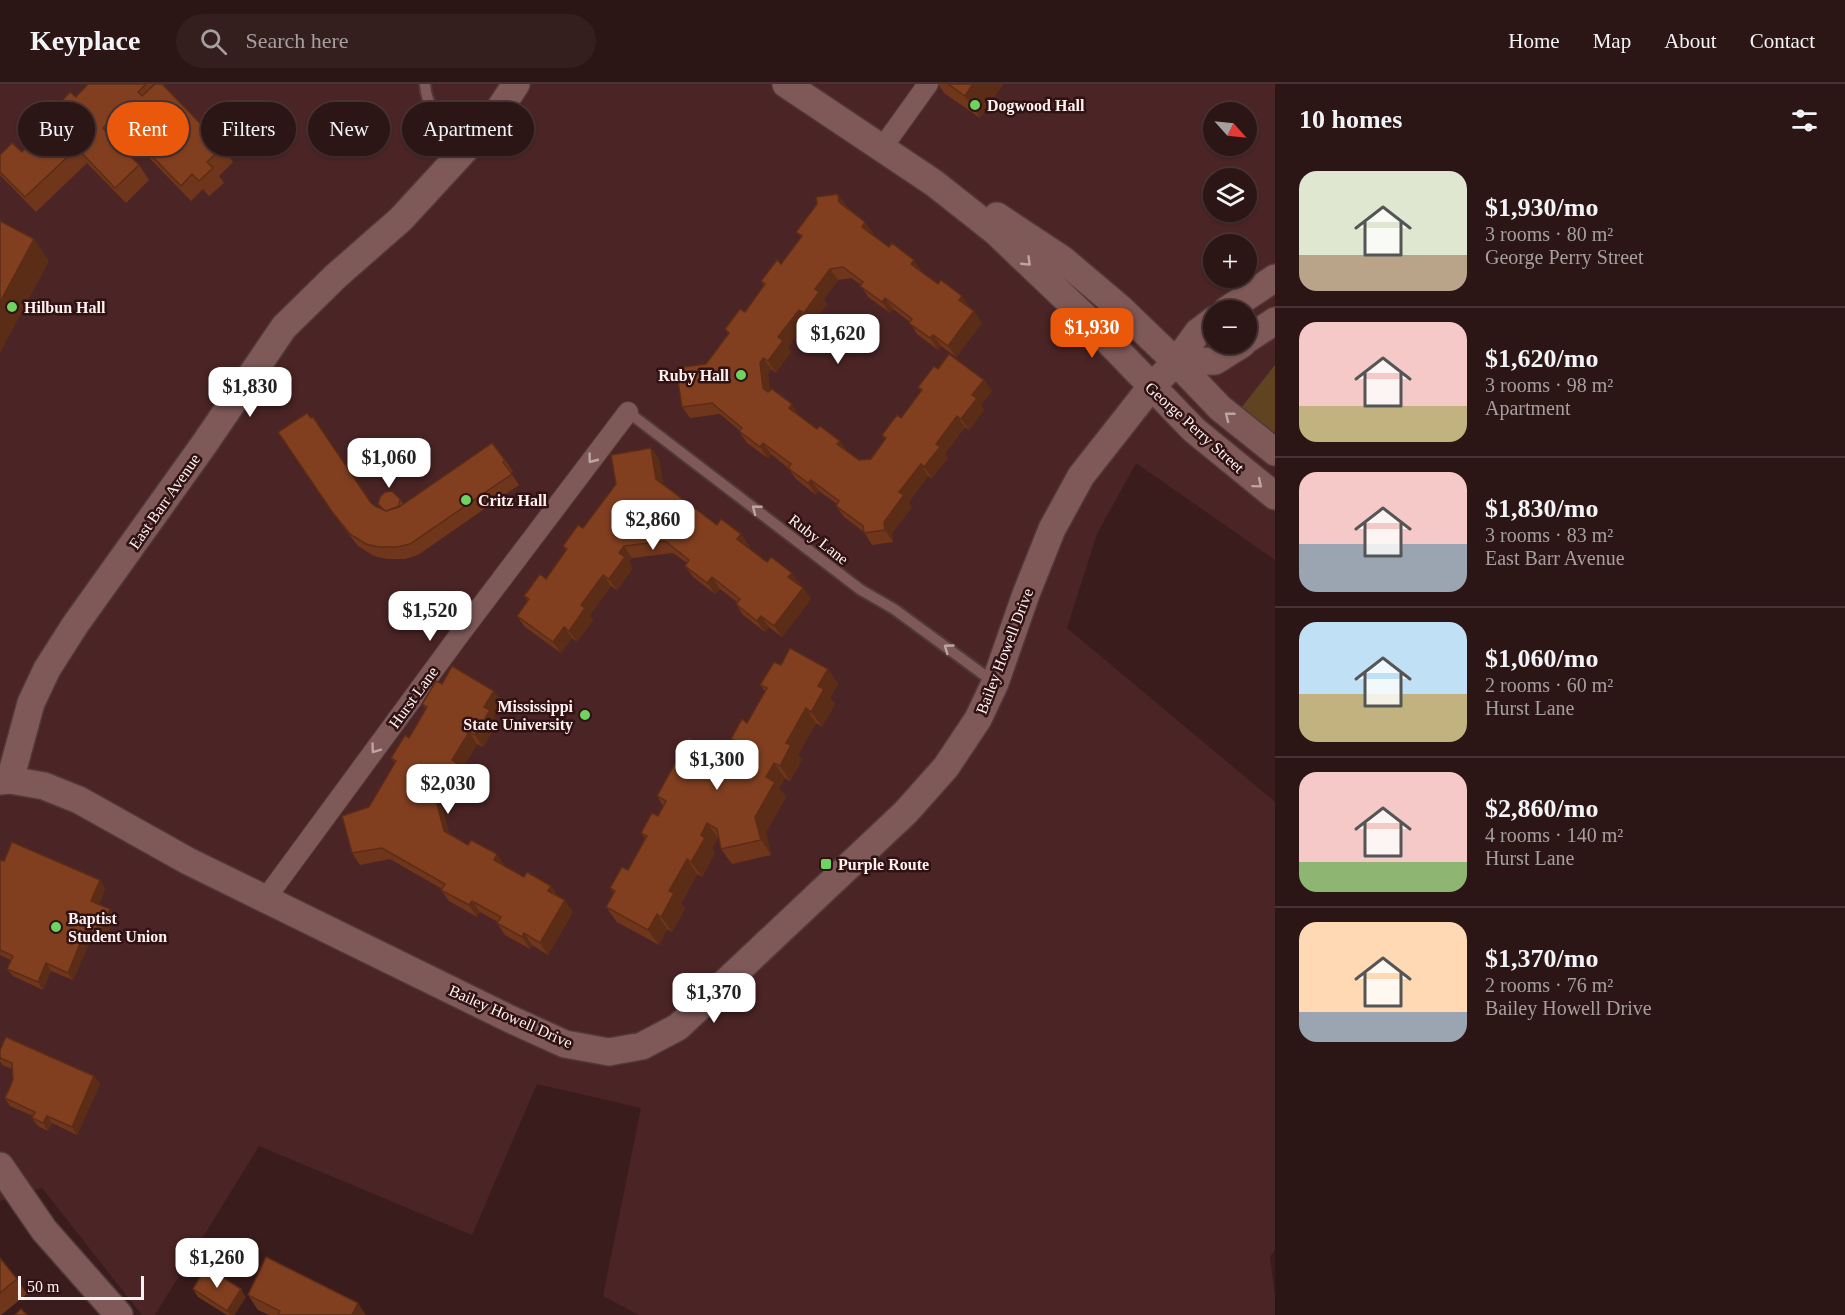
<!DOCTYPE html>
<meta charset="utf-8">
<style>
:root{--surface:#2c1515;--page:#341e1e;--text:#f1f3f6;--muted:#a69fa0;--line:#483434;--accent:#ea580c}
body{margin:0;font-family:"Times New Roman",serif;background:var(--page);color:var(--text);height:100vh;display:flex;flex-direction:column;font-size:22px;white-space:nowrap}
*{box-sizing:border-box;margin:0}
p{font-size:20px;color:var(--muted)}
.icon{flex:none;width:33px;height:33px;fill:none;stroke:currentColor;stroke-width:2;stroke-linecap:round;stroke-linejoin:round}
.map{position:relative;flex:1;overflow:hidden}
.details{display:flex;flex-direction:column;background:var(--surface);width:570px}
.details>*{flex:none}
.banner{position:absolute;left:18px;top:18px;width:570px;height:54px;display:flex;gap:12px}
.needle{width:39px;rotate:117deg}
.controls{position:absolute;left:1203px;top:18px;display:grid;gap:12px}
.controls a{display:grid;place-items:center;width:54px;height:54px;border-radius:50%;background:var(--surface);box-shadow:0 2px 4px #0004,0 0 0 2px var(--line);font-size:30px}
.scale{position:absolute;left:18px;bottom:15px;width:126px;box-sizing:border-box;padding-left:6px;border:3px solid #fff1f0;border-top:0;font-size:16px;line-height:21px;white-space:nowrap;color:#fff1f0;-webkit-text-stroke:4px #301213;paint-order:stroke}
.price{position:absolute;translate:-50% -51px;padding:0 14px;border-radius:12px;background:#fff;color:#222;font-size:20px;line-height:39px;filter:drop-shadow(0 2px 3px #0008)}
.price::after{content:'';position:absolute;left:50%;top:36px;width:18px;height:14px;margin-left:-9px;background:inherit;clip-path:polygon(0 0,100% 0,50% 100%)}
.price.selected{background:var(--accent);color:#fff}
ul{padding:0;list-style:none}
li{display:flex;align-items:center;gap:18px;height:150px;padding:0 24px}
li+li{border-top:2px solid var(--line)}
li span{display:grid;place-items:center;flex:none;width:168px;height:120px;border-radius:18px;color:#555}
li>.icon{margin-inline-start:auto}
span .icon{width:72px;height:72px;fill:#fffc;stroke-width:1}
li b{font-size:26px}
h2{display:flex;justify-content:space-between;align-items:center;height:72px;padding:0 24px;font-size:26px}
.pill{padding:0 21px;border-radius:27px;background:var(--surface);box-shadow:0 2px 4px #0004,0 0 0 2px var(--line);font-size:21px;line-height:54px}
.pill.selected{background:var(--accent);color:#fff}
header{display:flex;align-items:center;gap:36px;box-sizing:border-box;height:84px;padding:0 30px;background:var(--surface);border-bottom:2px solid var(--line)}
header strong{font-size:28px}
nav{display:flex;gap:33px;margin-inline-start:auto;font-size:21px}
.search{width:420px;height:54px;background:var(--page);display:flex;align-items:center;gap:15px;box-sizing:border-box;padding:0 21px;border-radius:33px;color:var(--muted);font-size:22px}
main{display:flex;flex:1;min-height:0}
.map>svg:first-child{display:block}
</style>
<header>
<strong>Keyplace</strong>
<div class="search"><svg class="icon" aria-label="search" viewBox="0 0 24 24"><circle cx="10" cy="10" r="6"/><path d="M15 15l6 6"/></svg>Search here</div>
<nav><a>Home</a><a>Map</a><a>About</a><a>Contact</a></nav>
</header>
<main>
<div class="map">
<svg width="1275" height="1231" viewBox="0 0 1275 1231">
<rect width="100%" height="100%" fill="#3b1c1c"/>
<!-- built -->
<path fill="#4b2425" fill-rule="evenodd" d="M0,0H1275V476L1136,379L1097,450L1067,544L1275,718V1166L1270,1173L1275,1211V1231H639L603,1212L641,1024L537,1000L472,1151L259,1062L155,1231H142L42,1104L0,1117ZM1214,28H1246V62H1214ZM1214,94H1246V128H1214ZM1214,160H1246V194H1214ZM1214,226H1246V260H1214Z"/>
<!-- green -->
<polygon fill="#604422" points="1275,281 1275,351 1241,324"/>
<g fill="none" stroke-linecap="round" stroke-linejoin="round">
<defs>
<g id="lane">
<path d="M425,0C426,28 449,45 468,63"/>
<polyline points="628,328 861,506 894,525 995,599"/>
</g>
<g id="street">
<polyline points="882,64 928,0"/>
<polyline points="266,814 460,550 628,328"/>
</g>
<g id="secondary">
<polyline points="786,0 934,99 996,148 1083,231 1194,346 1275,412"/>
<polyline points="997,132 1062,175 1120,224 1176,278 1220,324 1275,368"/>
<polyline points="1227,226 1275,194"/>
<polyline points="1246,256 1275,237"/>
<polyline points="1176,278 1215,277 1242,260"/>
<polyline points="10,696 31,619 47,585 75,541 205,359 284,243 336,192 401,135 493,35 516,0"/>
<polyline points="0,697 10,696 44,702 79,716 188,777 510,935 565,960 609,968 642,962 678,943 906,728 946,683 978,635 995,599 1026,510 1052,445 1081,392 1151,303 1176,278 1198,248 1214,236"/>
<polyline points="0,1082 44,1146 119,1231"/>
</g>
</defs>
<!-- lane casing -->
<use href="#lane" stroke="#513939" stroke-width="14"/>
<!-- street casing -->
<use href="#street" stroke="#513939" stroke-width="22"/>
<!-- secondary casing -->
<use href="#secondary" stroke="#513939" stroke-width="30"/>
<!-- lane -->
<use href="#lane" stroke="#7e5958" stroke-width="10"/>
<!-- street -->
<use href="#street" stroke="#7e5958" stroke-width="20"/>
<!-- secondary -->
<use href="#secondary" stroke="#7e5958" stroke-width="27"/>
</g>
<!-- wall -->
<g fill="#70361c">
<polygon points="88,0 153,0 223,63 233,78 219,92 224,99 209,112 203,105 191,117 133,57 126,46 115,57 139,81 149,96 126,119 87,79 36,128 0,91 0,71 22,68 53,36 49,31 76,13"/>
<polygon points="938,0 1003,0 980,34 944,9"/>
<polygon points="846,121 847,123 865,138 873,149 872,151 970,223 982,239 956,273 941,262 938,266 917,250 910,238 893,225 890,229 868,213 861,201 851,194 838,196 824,215 827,220 812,241 807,237 788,263 791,268 776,289 771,285 768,290 770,307 800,332 817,345 840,357 847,368 859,376 871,375 885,356 882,351 901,334 921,307 918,303 938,285 984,296 992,307 981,321 984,326 969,346 965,343 945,370 948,374 932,394 928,392 909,418 912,423 892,449 893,458 872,461 864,448 844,433 836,422 837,420 819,407 816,411 796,395 788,384 771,370 768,374 747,359 739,347 740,347 720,330 690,334 682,323 706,280 728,250 725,245 745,228 764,202 761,197 781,180 801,153 796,148"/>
<polygon points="311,334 372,420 375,422 382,425 400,415 403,420 505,376 513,388 511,389 519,401 418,471 405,475 387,475 374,472 358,462 341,440 278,348"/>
<polygon points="651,364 659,375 663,400 717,441 741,450 749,462 747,464 767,478 800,500 799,501 803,504 811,515 782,553 769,543 765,548 743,531 736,520 737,518 720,505 715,510 693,493 685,482 687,479 673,469 632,474 629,478 633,484 617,506 611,502 590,531 593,536 577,558 572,554 561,569 525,543 517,532 528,517 524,512 546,495 566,467 563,462 583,444"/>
<polygon points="781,581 828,585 838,600 830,614 835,620 822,643 816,639 798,671 802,676 790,697 785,694 779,704 786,713 766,748 771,771 732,780 721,765 719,755 718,754 712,764 715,769 702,793 697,790 681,820 685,825 672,848 667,845 659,861 617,838 606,823 614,809 610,804 628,786 645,754 641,749 658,732 663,722 657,712 727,675 735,661 731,655 747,639 765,607 760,601"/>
<polygon points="442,600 494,607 502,618 494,632 498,638 483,663 477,660 462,686 465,690 451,714 446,712 441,720 449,750 468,761 497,770 504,782 524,793 551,802 558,813 573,828 548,871 532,861 530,865 505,851 497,839 498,838 480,828 477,833 449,817 441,806 442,805 390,775 360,781 352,769 369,723 395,680 391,674 409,654 426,626 422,620"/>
<polygon points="0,776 4,777 100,796 105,804 99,820 116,832 104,858 92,853 73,896 51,887 43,906 13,892 7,885 11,876 0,871"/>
<polygon points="0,974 94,992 100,1000 77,1051 52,1039 48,1047 38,1042 32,1034 33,1032 10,1022 5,1014 13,996 12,985 2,981 0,977"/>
<polygon points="0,1174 17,1195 27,1210 1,1231 0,1231"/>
<polygon points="193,1205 246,1213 234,1231 227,1231 198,1213"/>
<polygon points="248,1211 366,1231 269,1231 258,1226"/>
</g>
<!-- shaded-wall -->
<g fill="#5b2c16">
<polygon points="973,0 1003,0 980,34 965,12"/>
<polygon points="838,110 846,121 847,130 839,118"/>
<polygon points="865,138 873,149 870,154 862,143"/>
<polygon points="34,155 49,177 0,269 0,218"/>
<polygon points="914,176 922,187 919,191 911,180"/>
<polygon points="830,185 838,196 824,215 827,220 812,241 804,229 815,205"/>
<polygon points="962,212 970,223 967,227 959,216"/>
<polygon points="885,214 893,225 890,229 882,218"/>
<polygon points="799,226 807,237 788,263 791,268 776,289 768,277 778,253"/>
<polygon points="974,227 982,239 956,273 948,262"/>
<polygon points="933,251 941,262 938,266 930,254"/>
<polygon points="763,274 771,285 768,290 771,316 763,304 760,279"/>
<polygon points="984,296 992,307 981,321 984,326 969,346 961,335 972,311"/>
<polygon points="792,320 800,332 797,335 789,324"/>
<polygon points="957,332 965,343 945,370 948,374 932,394 924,383 936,360"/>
<polygon points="840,357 848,369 837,360"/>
<polygon points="763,359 771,370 768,374 760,363"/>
<polygon points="651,364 659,375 664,406 656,395"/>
<polygon points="921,380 928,392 909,418 912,423 892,449 893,458 885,446 884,438 899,408"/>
<polygon points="811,396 819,407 816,411 808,399"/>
<polygon points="741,450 749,462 745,467 737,455"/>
<polygon points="624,462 632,474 629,478 633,484 617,506 609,495 619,469"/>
<polygon points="792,489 800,500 796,505 788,493"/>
<polygon points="603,491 611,502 590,531 593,536 577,558 569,547 581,521"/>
<polygon points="712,493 720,505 715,510 707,499"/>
<polygon points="803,504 811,515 782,553 774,542"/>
<polygon points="761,532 769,543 765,548 757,537"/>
<polygon points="564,543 572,554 561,569 553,558"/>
<polygon points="828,585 838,600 830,614 835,620 822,643 811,628 818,602"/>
<polygon points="494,607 502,618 494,632 498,638 483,663 475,651 484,623"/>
<polygon points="806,624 816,639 798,671 802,676 790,697 780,682 786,659"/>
<polygon points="469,648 477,660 462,686 465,690 451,714 443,703 452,676"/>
<polygon points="774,679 785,694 779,704 786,713 766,748 771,771 761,756 755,733 766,693"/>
<polygon points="438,700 446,712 441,720 452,758 444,747 434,708"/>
<polygon points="707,739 718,754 712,764 715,769 702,793 691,778 701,751"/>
<polygon points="497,770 505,782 502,787 494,776"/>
<polygon points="687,775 697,790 681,820 685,825 672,848 661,833 669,807"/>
<polygon points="100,796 105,804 97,824 91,817"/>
<polygon points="551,802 559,814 548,807"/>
<polygon points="565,816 573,828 548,871 540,859"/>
<polygon points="472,817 480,828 477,833 469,821"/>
<polygon points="110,825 116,832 104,858 99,851"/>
<polygon points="657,830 667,845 659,861 648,846"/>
<polygon points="86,845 92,853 73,896 68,889"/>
<polygon points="524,849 532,861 530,865 522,853"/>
<polygon points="46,879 51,887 43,906 38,898"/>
<polygon points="94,992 100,1000 77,1051 72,1043"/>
<polygon points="47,1032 52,1039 48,1047 43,1039"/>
<polygon points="241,1205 246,1213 234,1231 230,1231 227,1227"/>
<polygon points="358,1219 366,1231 352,1231"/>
</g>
<!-- building -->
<g fill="#823f20" stroke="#5b2c16" stroke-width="1.5">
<polygon points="88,0 146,0 138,8 142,12 155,0 162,0 223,63 207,78 213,84 199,97 192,90 181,102 123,42 130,35 124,28 132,21 129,17 103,44 139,81 115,104 77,64 25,113 0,88 0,71 12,59 22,68 54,35 49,31 70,8 76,13"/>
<polygon points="948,0 973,0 965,12"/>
<polygon points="838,110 839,118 865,138 862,143 889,163 892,159 914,176 911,180 938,200 941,196 962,212 959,216 974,227 948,262 933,251 930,254 909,239 912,235 885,214 882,218 860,202 863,198 843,183 830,185 815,205 819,208 804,229 799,226 778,253 783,257 768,277 763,274 760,279 763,304 768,308 772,305 792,320 789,324 817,345 820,342 840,357 837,360 859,376 871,375 886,354 882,351 897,331 901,334 922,306 918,303 934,282 938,285 949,270 984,296 972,311 977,314 961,335 957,332 936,360 940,363 924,383 921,380 899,408 904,411 884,438 885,446 864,449 863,442 836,422 839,417 811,396 808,399 788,384 791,380 763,359 760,363 739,347 742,344 712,319 682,323 676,284 706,280 729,249 725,245 740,225 745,228 765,200 761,197 777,176 781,180 802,152 796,148 817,120 816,113"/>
<polygon points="0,137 34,155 0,218"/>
<polygon points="307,329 311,334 313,333 371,419 375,422 386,427 399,423 492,359 505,376 503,378 512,390 410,460 397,463 379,463 366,460 350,450 333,429 278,348"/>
<polygon points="651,364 656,395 717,441 721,435 741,450 737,455 767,478 771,473 792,489 788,493 803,504 774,542 761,532 757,537 736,520 740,515 712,493 707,499 685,482 689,476 665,457 624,462 619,469 625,473 609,495 603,491 581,521 585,524 569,547 564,543 553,558 517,532 529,515 524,512 540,490 546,495 567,465 563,462 578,441 583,444 616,400 611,371"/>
<polygon points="392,407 400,415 399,422 386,427 383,425 378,420 380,413 385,408"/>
<polygon points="790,564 828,585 818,602 824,605 811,628 806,624 786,659 791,661 780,682 774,679 766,693 775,698 755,733 761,756 721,765 717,745 707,739 701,751 705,754 691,778 687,775 669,807 674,809 661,833 657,830 648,846 606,823 615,807 610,804 622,783 628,786 647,752 641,749 652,729 658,732 666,717 657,712 689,654 727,675 737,658 731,655 742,635 747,639 767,604 760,601 774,578 781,581"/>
<polygon points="452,582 494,607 484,623 490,626 475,651 469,648 452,676 457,679 443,703 438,700 434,708 444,747 468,761 471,756 497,770 494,776 524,793 527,788 551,802 548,807 565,816 540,859 524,849 522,853 497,839 501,833 472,817 469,821 441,806 445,800 382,764 352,769 342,732 369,723 396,677 391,674 405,651 409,654 427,623 422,620 436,597 442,600"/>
<polygon points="12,758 100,796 91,817 110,825 99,851 86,845 68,889 46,879 38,898 7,885 13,872 0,866 0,776 4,777"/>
<polygon points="6,953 94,992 72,1043 47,1032 43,1039 32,1034 35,1028 5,1014 13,996 12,979 0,974 0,966"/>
<polygon points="266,1173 358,1219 352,1231 278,1231 280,1227 248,1211"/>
<polygon points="0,1174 17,1195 0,1209"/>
<polygon points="206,1183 241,1205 227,1227 193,1205"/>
<polygon points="21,1225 27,1231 15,1231"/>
</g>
<!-- one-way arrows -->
<defs><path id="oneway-chevron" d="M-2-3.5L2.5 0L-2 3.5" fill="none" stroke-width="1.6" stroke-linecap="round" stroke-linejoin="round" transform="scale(1.5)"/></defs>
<g stroke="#bea5a4">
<use href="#oneway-chevron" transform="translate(1027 178) rotate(44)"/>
<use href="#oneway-chevron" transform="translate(1229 332) rotate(-142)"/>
<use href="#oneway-chevron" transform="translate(592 375) rotate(127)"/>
<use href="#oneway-chevron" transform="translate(1258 400) rotate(40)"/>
<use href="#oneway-chevron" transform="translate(756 425) rotate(-142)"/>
<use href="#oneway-chevron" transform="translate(948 564) rotate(-144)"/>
<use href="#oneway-chevron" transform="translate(375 665) rotate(126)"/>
</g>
<!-- markers -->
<g fill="#6dd361" stroke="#301213" stroke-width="2">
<circle cx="975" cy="21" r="6"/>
<circle cx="12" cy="223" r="6"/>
<circle cx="741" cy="291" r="6"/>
<circle cx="466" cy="416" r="6"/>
<circle cx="585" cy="631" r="6"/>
<rect x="820" y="774" width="12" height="12" rx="3"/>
<circle cx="56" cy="843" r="6"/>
</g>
<g text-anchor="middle" stroke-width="5" stroke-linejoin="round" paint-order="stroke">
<!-- poi labels -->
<g font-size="16" font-weight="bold" fill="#fff1f0" stroke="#301213" text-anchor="start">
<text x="987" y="27">Dogwood Hall</text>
<text x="24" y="229">Hilbun Hall</text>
<text x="729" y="297" text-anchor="end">Ruby Hall</text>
<text x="478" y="422">Critz Hall</text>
<text x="573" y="628" text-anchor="end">Mississippi<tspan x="573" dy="18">State University</tspan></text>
<text x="838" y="786">Purple Route</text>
<text x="68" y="840">Baptist<tspan x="68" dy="18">Student Union</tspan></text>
</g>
<!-- street labels -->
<g font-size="16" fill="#fff1f0" stroke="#301213">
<text transform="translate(1195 343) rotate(42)" y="6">George Perry Street</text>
<text transform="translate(164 417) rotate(-55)" y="6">East Barr Avenue</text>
<text transform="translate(819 455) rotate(38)" y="6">Ruby Lane</text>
<text transform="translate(1004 567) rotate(-69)" y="6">Bailey Howell Drive</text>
<text transform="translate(413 613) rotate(-54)" y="6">Hurst Lane</text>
<text transform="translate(511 932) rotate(24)" y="6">Bailey Howell Drive</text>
</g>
</g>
</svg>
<div class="controls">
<a><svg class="needle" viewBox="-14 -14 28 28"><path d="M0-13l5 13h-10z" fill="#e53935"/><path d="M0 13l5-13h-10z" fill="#a69fa0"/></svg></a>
<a><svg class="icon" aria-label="layers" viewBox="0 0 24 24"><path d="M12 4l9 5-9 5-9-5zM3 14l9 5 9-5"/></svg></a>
<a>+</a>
<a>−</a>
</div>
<div class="scale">50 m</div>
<b class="price selected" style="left:1092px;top:275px">$1,930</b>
<b class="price" style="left:838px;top:281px">$1,620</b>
<b class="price" style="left:250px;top:334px">$1,830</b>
<b class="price" style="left:389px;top:405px">$1,060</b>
<b class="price" style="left:653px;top:467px">$2,860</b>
<b class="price" style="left:430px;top:558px">$1,520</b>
<b class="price" style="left:717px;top:707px">$1,300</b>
<b class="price" style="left:448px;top:731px">$2,030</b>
<b class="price" style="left:714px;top:940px">$1,370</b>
<b class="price" style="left:217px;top:1205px">$1,260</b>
<div class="banner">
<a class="pill">Buy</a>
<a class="pill selected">Rent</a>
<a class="pill">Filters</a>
<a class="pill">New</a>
<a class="pill">Apartment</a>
</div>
</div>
<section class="details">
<h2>10 homes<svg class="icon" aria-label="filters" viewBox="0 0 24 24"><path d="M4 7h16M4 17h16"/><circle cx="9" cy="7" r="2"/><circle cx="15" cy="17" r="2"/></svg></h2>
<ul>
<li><span style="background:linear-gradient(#dfe7d0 70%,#b9a48a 0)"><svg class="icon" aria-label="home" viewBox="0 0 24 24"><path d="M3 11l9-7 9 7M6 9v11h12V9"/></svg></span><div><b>$1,930/mo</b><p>3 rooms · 80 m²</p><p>George Perry Street</p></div></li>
<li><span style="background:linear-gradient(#f6c9c9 70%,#c2b280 0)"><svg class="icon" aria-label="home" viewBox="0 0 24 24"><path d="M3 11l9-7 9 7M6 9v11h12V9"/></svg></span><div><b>$1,620/mo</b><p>3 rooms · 98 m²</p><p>Apartment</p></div></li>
<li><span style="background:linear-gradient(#f6c9c9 60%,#9aa5b1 0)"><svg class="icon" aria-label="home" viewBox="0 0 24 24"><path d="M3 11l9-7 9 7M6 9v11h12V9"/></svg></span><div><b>$1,830/mo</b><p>3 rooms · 83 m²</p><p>East Barr Avenue</p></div></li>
<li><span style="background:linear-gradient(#bfe0f5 60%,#c2b280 0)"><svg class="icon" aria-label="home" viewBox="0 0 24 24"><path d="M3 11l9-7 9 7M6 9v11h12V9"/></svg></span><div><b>$1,060/mo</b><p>2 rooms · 60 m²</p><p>Hurst Lane</p></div></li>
<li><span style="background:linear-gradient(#f6c9c9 75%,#8fb573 0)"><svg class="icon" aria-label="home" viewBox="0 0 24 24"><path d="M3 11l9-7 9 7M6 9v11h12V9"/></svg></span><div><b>$2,860/mo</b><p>4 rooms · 140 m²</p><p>Hurst Lane</p></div></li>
<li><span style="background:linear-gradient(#ffd9b3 75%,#9aa5b1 0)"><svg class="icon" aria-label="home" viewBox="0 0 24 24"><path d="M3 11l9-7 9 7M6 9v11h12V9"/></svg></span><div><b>$1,370/mo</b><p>2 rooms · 76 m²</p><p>Bailey Howell Drive</p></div></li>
</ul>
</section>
</main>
